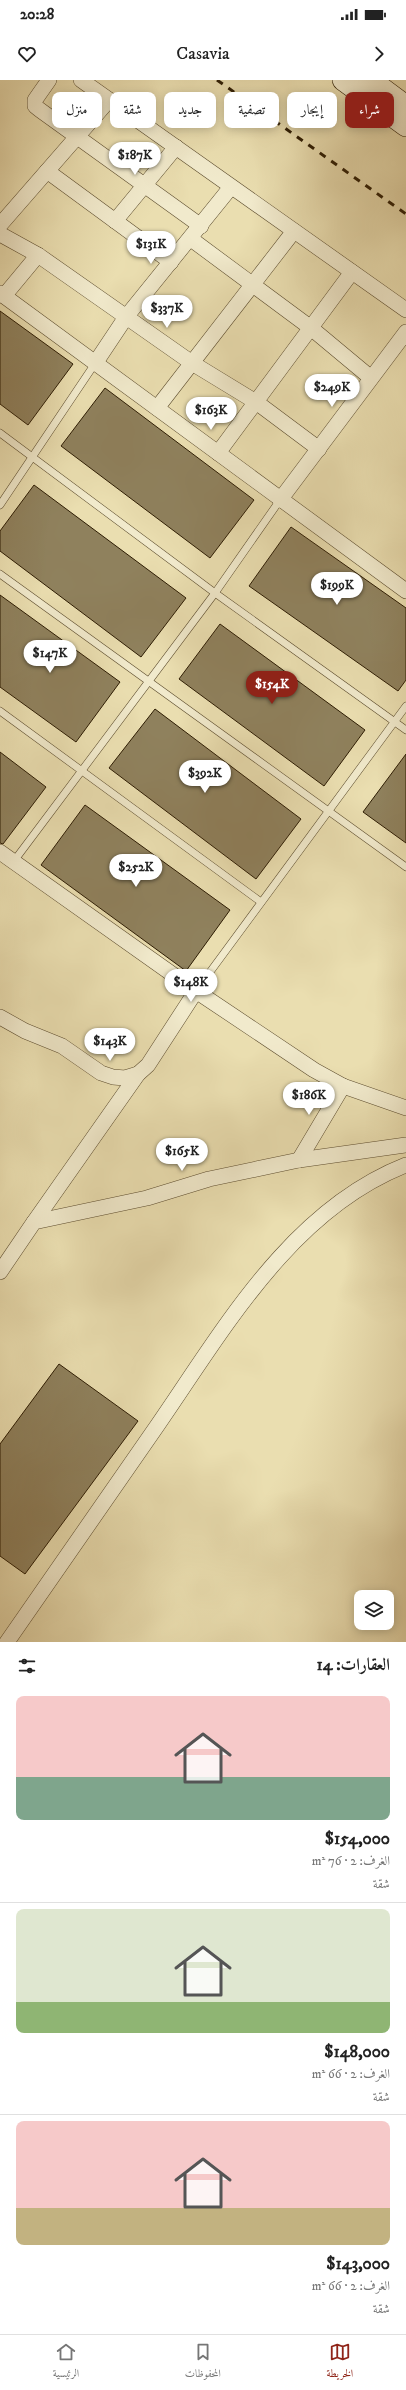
<!DOCTYPE html>
<html lang="ar">
<meta charset="utf-8">
<style>
:root{--surface:#fff;--page:#f6f6f6;--text:#222;--muted:#767676;--line:#e0e0e0;--accent:#8f2418}
body{margin:0;font-family:"IM FELL DW Pica",Amiri,serif;background:var(--page);color:var(--text);direction:rtl;height:100vh;display:flex;flex-direction:column;font-size:15px;white-space:nowrap}
*{box-sizing:border-box;margin:0}
p{font-size:13px;color:var(--muted)}
.icon{flex:none;width:22px;height:22px;fill:none;stroke:currentColor;stroke-width:2;stroke-linecap:round;stroke-linejoin:round}
.map{position:relative;height:1562px;overflow:hidden;direction:ltr}
.panel{display:flex;flex-direction:column;background:var(--surface);flex:1}
.panel>*{flex:none}
.hud{position:absolute;left:12px;top:12px;width:382px;height:36px;direction:rtl;display:flex;gap:8px}
.controls{position:absolute;left:354px;top:1510px;display:grid;gap:8px}
.controls a{display:grid;place-items:center;width:40px;height:40px;border-radius:8px;background:var(--surface);box-shadow:0 2px 10px #0003;font-size:20px}
.price{position:absolute;translate:-50% -34px;padding:0 9px;border-radius:14px;background:#fff;color:#222;font-size:13px;line-height:26px;filter:drop-shadow(0 1px 2px #0008)}
.price::after{content:'';position:absolute;left:50%;top:24px;width:12px;height:9px;margin-left:-6px;background:inherit;clip-path:polygon(0 0,100% 0,50% 100%)}
.price.current{background:var(--accent);color:#fff}
ul{padding:0;list-style:none}
li{display:grid;align-content:center;gap:8px;height:212px;padding:0 16px}
li+li{border-top:1px solid var(--line)}
li span{display:grid;place-items:center;height:124px;border-radius:8px;color:#555}
li>.icon{margin-inline-start:auto}
span .icon{width:72px;height:72px;fill:#fffc;stroke-width:1}
li b{font-size:17px}
h2{display:flex;justify-content:space-between;align-items:center;height:48px;padding:0 16px;font-size:17px}
.pill{padding:0 14px;border-radius:8px;background:var(--surface);box-shadow:0 2px 10px #0003;font-size:14px;line-height:36px}
.pill.current{background:var(--accent);color:#fff}
.status{display:flex;justify-content:space-between;align-items:center;height:28px;padding:0 20px;background:var(--surface);direction:ltr}
.status svg{height:11px;fill:currentColor}
header{display:flex;justify-content:space-between;align-items:center;height:52px;padding:0 16px;background:var(--surface);font-size:18px;font-weight:600}
.dock{display:flex;justify-content:space-around;align-items:center;height:56px;border-top:1px solid var(--line);background:var(--surface);font-size:11px;color:var(--muted)}
.dock a{display:grid;justify-items:center;gap:2px}
.dock .current{color:var(--accent)}
.map>svg:first-child{display:block}
</style>
<div class="status"><b>20:28</b><svg viewBox="0 0 49 12"><path d="M0 12V9h3v3zM5 12V6h3v6zM10 12V3h3v9zM15 12V0h3v12zM26 1h20v11H26zM47 4h2v5h-2z"/></svg></div>
<header><svg class="icon" aria-label="forward" viewBox="0 0 24 24"><path d="M9 5l7 7-7 7"/></svg>Casavia<svg class="icon" aria-label="heart" viewBox="0 0 24 24"><path d="M12 20l-8-8c-3-5 5-10 8-4 3-6 11-1 8 4z"/></svg></header>
<div class="map">
<svg width="406" height="1562" viewBox="0 0 406 1562">
<rect width="100%" height="100%" fill="#eadeb0"/>
<filter id="stains"><feTurbulence type="fractalNoise" baseFrequency=".005" numOctaves="4"/><feColorMatrix values="0 0 0 0 .2 0 0 0 0 .09 0 0 0 0 .02 0 0 0 .5 -.17"/></filter>
<radialGradient id="worn" r=".72"><stop offset=".6" stop-color="#630" stop-opacity="0"/><stop offset="1" stop-color="#630" stop-opacity=".3"/></radialGradient>
<!-- building -->
<g fill="#8f815d" stroke="#2d1c03">
<polygon points="0,231 73,284 28,345 0,324"/>
<polygon points="105,308 254,420 210,478 61,366"/>
<polygon points="34,405 186,518 141,577 0,471 0,451"/>
<polygon points="291,447 406,528 406,600 398,611 249,506"/>
<polygon points="0,515 120,602 76,662 0,607"/>
<polygon points="220,544 365,650 324,706 179,599"/>
<polygon points="155,629 301,739 256,799 109,688"/>
<polygon points="0,672 46,707 3,764 0,763"/>
<polygon points="406,674 406,763 363,732"/>
<polygon points="85,725 230,830 186,891 41,785"/>
<polygon points="59,1284 138,1341 25,1494 0,1476 0,1364"/>
</g>
<g fill="none" stroke-linecap="round" stroke-linejoin="round">
<defs>
<g id="lane">
<polyline points="0,353 215,513 406,650"/>
<polyline points="0,425 96,282"/>
<polyline points="0,494 406,787"/>
<polyline points="0,631 261,822"/>
<polyline points="14,781 215,513 280,420"/>
<polyline points="196,911 406,626"/>
</g>
<g id="street">
<polyline points="49,0 35,20 35,26 40,30 201,146"/>
<polyline points="81,0 406,230"/>
<polyline points="47,91 171,182"/>
<polyline points="115,141 176,67"/>
<polyline points="0,145 109,20"/>
<polyline points="0,154 38,175 192,283 256,322 319,369"/>
<polyline points="191,159 311,248 371,298"/>
<polyline points="0,213 406,511"/>
<polyline points="4,216 38,175"/>
<polyline points="96,282 126,237 231,107"/>
<polyline points="157,328 294,151"/>
<polyline points="218,373 352,192"/>
<polyline points="280,420 406,252"/>
<polyline points="0,772 196,911 314,990 343,1006 406,1028"/>
<polyline points="0,937 25,951 62,966 101,993 113,997 125,998 138,994 148,985 196,911"/>
<polyline points="299,1080 343,1006"/>
<polyline points="34,1142 138,994"/>
<polyline points="0,1192 34,1142 147,1118 209,1099 299,1080 406,1065"/>
<path d="M7,1562C57,1490 107,1418 157,1346C224,1249 291,1130 406,1085"/>
</g>
<g id="secondary">
<polyline points="343,0 406,46"/>
<polyline points="371,0 406,26"/>
</g>
</defs>
<!-- lane casing -->
<use href="#lane" stroke="#5c4c2e" stroke-width="8"/>
<!-- street casing -->
<use href="#street" stroke="#5c4c2e" stroke-width="16"/>
<!-- secondary casing -->
<use href="#secondary" stroke="#2d1c03" stroke-width="22"/>
<!-- lane -->
<use href="#lane" stroke="#f1eacc" stroke-width="7"/>
<!-- street -->
<use href="#street" stroke="#f1eacc" stroke-width="15"/>
<!-- secondary -->
<use href="#secondary" stroke="#f1eacc" stroke-width="21"/>
<!-- rail -->
<polyline stroke="#2d1c03" stroke-width="3" stroke-dasharray="7 7" stroke-linecap="butt" points="217,0 406,134"/>
</g>
<rect width="100%" height="100%" filter="url(#stains)"/>
<rect width="100%" height="100%" fill="url(#worn)"/>
</svg>
<div class="controls">
<a><svg class="icon" aria-label="layers" viewBox="0 0 24 24"><path d="M12 4l9 5-9 5-9-5zM3 14l9 5 9-5"/></svg></a>
</div>
<b class="price" style="left:135px;top:96px">$187K</b>
<b class="price" style="left:151px;top:185px">$131K</b>
<b class="price" style="left:167px;top:249px">$337K</b>
<b class="price" style="left:332px;top:328px">$249K</b>
<b class="price" style="left:211px;top:351px">$163K</b>
<b class="price" style="left:337px;top:526px">$199K</b>
<b class="price" style="left:50px;top:594px">$147K</b>
<b class="price current" style="left:272px;top:625px">$154K</b>
<b class="price" style="left:205px;top:714px">$392K</b>
<b class="price" style="left:136px;top:808px">$252K</b>
<b class="price" style="left:191px;top:923px">$148K</b>
<b class="price" style="left:110px;top:982px">$143K</b>
<b class="price" style="left:309px;top:1036px">$186K</b>
<b class="price" style="left:182px;top:1092px">$165K</b>
<div class="hud">
<a class="pill current">شراء</a>
<a class="pill">إيجار</a>
<a class="pill">تصفية</a>
<a class="pill">جديد</a>
<a class="pill">شقة</a>
<a class="pill">منزل</a>
</div>
</div>
<section class="panel">
<h2>العقارات: 14<svg class="icon" aria-label="filters" viewBox="0 0 24 24"><path d="M4 7h16M4 17h16"/><circle cx="9" cy="7" r="2"/><circle cx="15" cy="17" r="2"/></svg></h2>
<ul>
<li><span style="background:linear-gradient(#f6c9c9 65%,#7fa58c 0)"><svg class="icon" aria-label="home" viewBox="0 0 24 24"><path d="M3 11l9-7 9 7M6 9v11h12V9"/></svg></span><div><b>$154,000</b><p>الغرف: 2 · 76 m²</p><p>شقة</p></div></li>
<li><span style="background:linear-gradient(#dfe7d0 75%,#8fb573 0)"><svg class="icon" aria-label="home" viewBox="0 0 24 24"><path d="M3 11l9-7 9 7M6 9v11h12V9"/></svg></span><div><b>$148,000</b><p>الغرف: 2 · 66 m²</p><p>شقة</p></div></li>
<li><span style="background:linear-gradient(#f6c9c9 70%,#c2b280 0)"><svg class="icon" aria-label="home" viewBox="0 0 24 24"><path d="M3 11l9-7 9 7M6 9v11h12V9"/></svg></span><div><b>$143,000</b><p>الغرف: 2 · 66 m²</p><p>شقة</p></div></li>
</ul>
</section>
<nav class="dock">
<a class="current"><svg class="icon" aria-label="map" viewBox="0 0 24 24"><path d="M3 6l6-2 6 2 6-2v14l-6 2-6-2-6 2zM9 4v14M15 6v14"/></svg>الخريطة</a>
<a><svg class="icon" aria-label="saved" viewBox="0 0 24 24"><path d="M7 4h10v16l-5-4-5 4z"/></svg>المحفوظات</a>
<a><svg class="icon" aria-label="home" viewBox="0 0 24 24"><path d="M3 11l9-7 9 7M6 9v11h12V9"/></svg>الرئيسية</a>
</nav>
